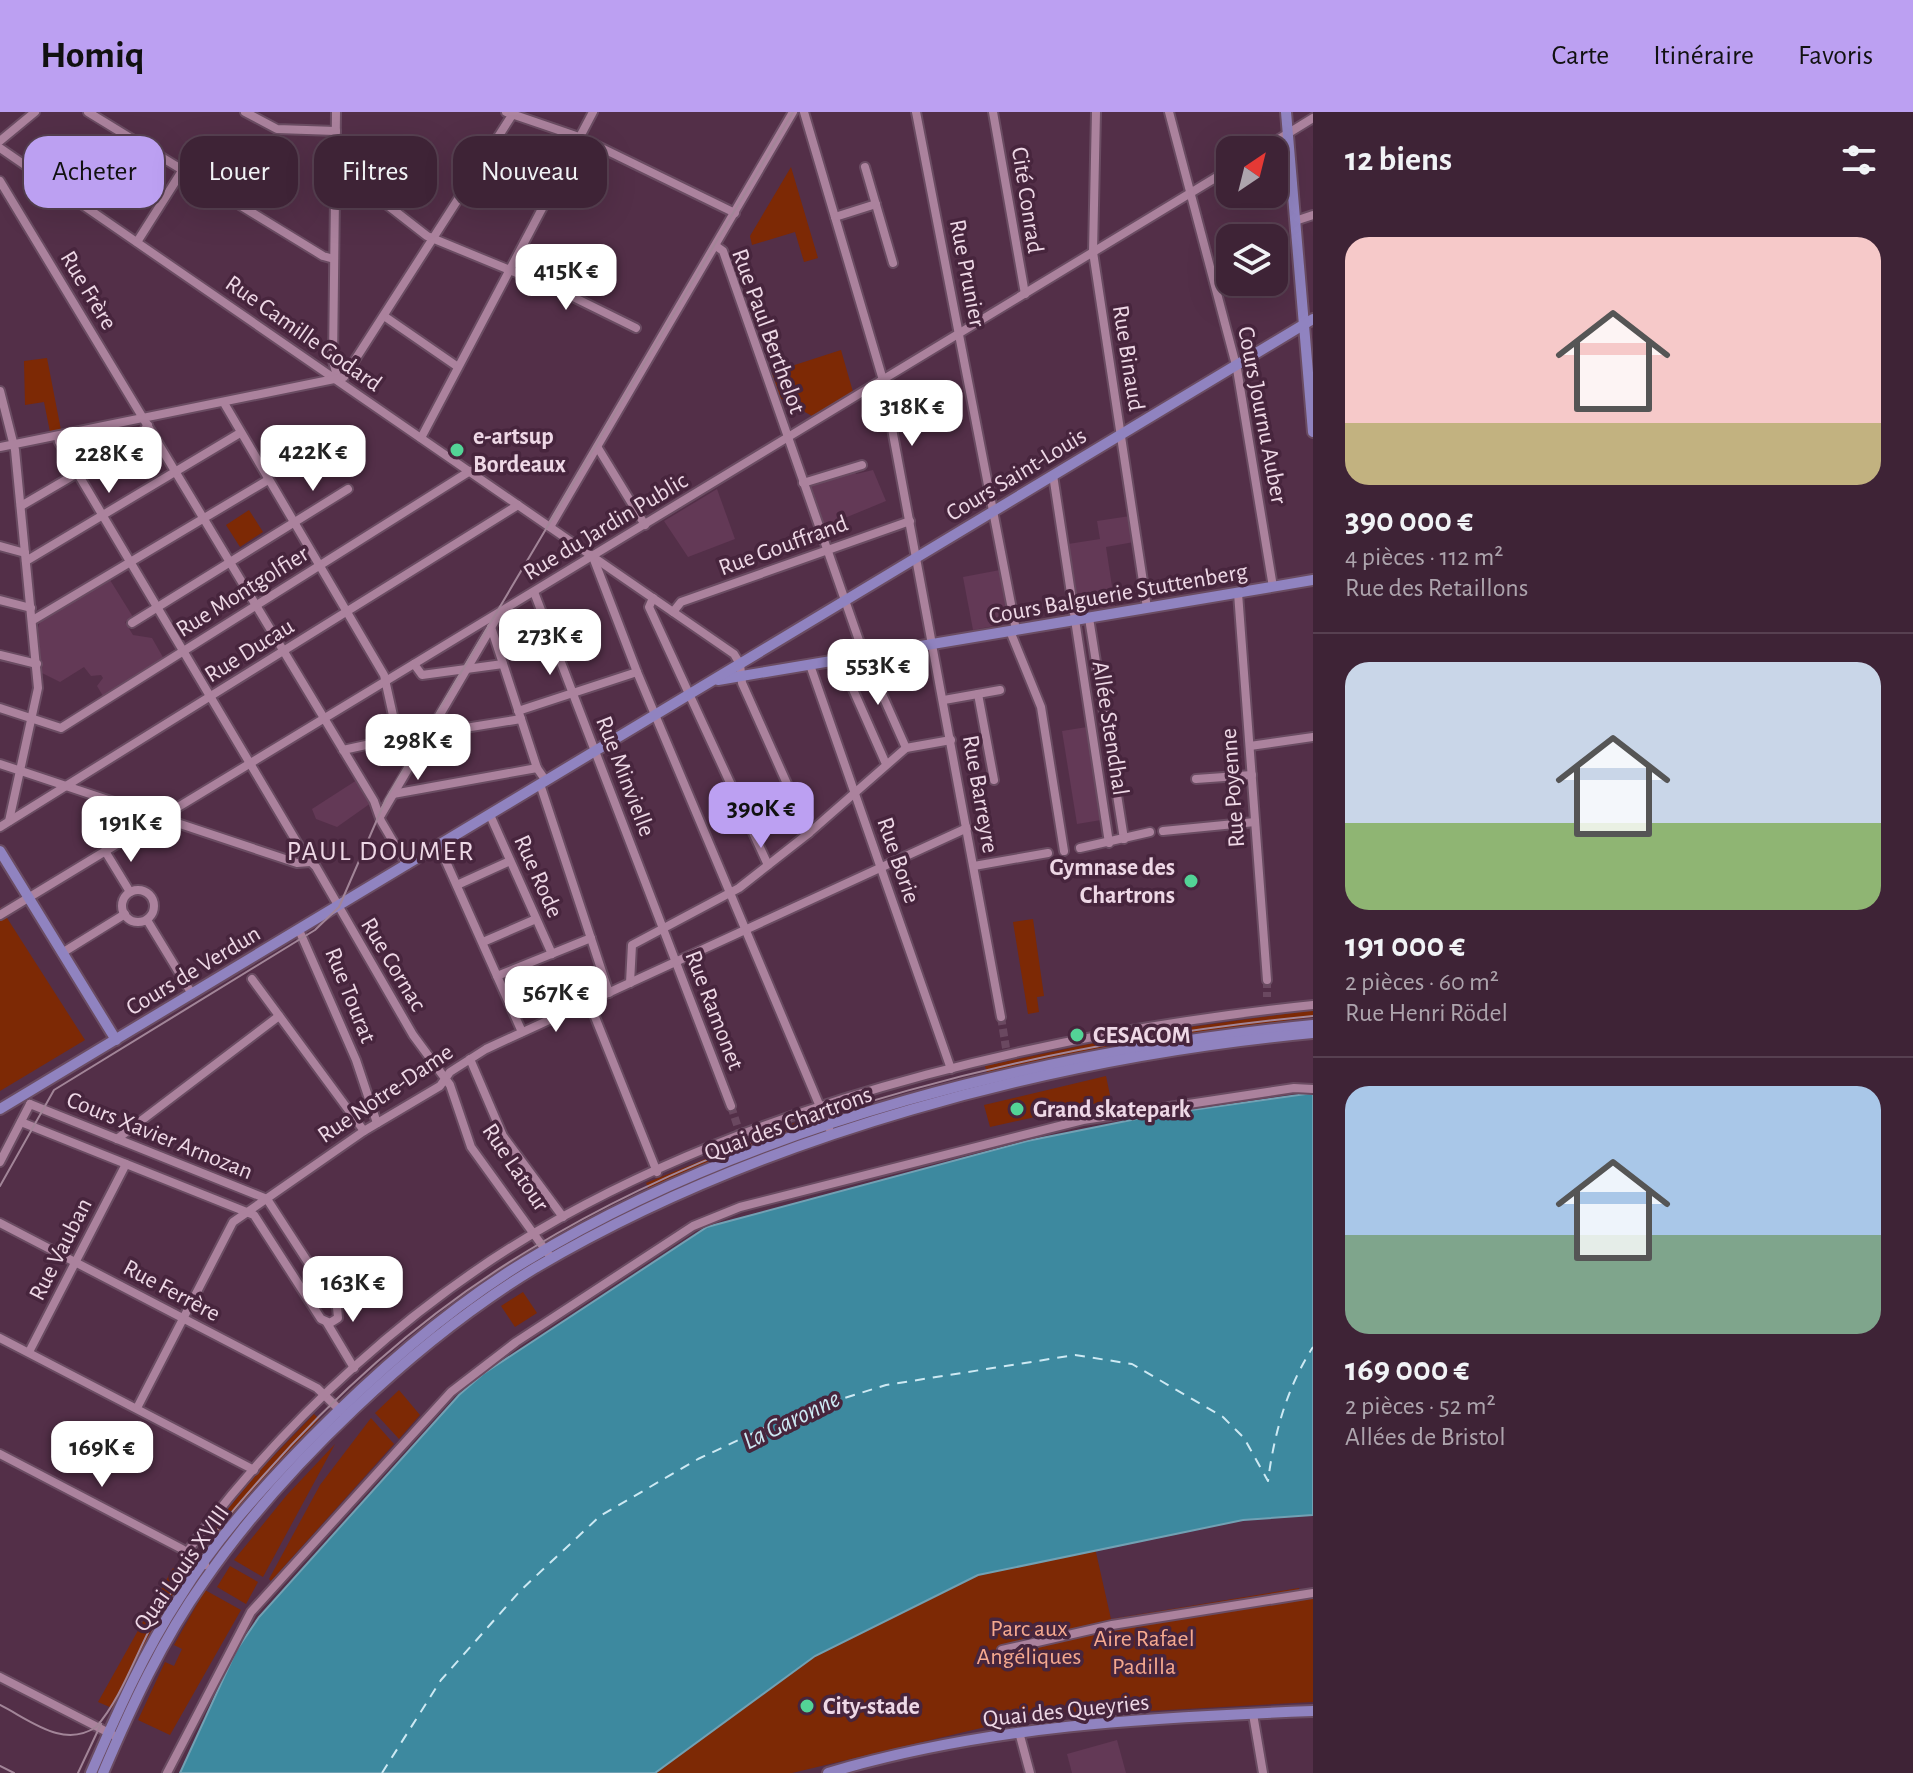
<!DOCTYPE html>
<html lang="fr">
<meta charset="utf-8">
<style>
:root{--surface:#3e2336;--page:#452b3e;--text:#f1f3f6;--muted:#ada4ad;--line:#574051;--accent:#bca0f2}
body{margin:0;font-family:"Alegreya Sans",sans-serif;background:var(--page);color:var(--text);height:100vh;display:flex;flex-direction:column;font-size:30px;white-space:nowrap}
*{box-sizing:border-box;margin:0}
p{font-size:26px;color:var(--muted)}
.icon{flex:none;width:44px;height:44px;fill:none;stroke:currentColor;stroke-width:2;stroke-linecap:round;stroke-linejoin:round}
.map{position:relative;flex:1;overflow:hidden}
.details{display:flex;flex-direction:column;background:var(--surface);width:600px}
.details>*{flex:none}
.guide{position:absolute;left:24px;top:24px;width:760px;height:72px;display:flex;gap:16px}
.needle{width:52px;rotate:35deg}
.buttons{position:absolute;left:1216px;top:24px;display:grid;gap:16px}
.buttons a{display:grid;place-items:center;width:72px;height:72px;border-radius:16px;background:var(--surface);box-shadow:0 8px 32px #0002,0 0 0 2px var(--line);font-size:40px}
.price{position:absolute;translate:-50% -68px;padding:0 18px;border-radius:16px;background:#fff;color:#222;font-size:26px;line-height:52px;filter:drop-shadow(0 2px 4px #0008)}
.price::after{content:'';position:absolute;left:50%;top:48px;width:24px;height:18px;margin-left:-12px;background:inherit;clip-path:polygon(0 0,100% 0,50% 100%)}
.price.current{background:var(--accent);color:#111}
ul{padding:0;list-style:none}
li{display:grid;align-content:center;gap:16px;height:424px;padding:0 32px}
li+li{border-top:2px solid var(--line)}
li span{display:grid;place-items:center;height:248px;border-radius:24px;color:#555}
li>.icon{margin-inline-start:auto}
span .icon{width:144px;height:144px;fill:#fffc;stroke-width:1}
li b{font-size:34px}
h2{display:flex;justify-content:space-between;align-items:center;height:96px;padding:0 32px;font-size:34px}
.pill{padding:0 28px;border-radius:24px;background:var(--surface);box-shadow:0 8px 32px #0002,0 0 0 2px var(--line);font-size:28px;line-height:72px}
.pill.current{background:var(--accent);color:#111}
header{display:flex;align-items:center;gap:48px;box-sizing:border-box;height:112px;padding:0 40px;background:var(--accent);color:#111}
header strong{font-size:38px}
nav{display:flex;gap:44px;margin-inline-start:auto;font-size:28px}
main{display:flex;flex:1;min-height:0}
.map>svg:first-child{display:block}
</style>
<header>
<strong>Homiq</strong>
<nav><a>Carte</a><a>Itinéraire</a><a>Favoris</a></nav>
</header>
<main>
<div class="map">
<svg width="1313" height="1661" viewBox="0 0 1313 1661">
<rect width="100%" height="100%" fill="#532f48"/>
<!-- built -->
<g fill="#633956">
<polygon points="854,357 856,362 873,358 886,389 823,415 808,371"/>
<polygon points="717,377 735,427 688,445 664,409"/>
<polygon points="1130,404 1134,430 1106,435 1115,494 1080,500 1068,432 1100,427 1097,409"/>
<polygon points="1000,458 1010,511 973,518 963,465"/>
<polygon points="110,468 133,505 125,510 133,523 152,526 164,547 103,584 97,574 103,566 101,563 91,564 84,555 60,570 42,561 38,516 40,510"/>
<polygon points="1087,615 1101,708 1077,712 1062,619"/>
<polygon points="357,668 371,691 337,715 316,707 312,697"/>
<polygon points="1117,1628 1126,1661 1072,1661 1067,1642"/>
</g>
<!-- green -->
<g fill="#7d2905">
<polygon points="791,55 818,146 804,150 795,120 752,133 750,124"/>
<polygon points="841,238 853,280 812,304 778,285 770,261"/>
<polygon points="47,246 61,318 50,320 44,290 25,293 24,249"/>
<polygon points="249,398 263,420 240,435 226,413"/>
<polygon points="0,795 85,928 0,979"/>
<polygon points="1033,807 1044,884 1037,885 1039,900 1028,902 1013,810"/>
<polygon points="1313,898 1313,905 1163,925 1162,919"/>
<polygon points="1123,925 1124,931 987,961 985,954"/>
<polygon points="1106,964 1111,988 990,1015 984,993"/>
<polygon points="804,1007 806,1013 649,1077 646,1071"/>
<polygon points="523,1180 537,1201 515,1215 501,1194"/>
<polygon points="399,1278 420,1303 399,1327 375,1301"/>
<polygon points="314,1302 319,1307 209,1431 203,1427 259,1359"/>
<polygon points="371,1306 394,1332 271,1469 269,1467 320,1373"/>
<polygon points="335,1332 263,1465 234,1448 286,1384"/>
<polygon points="1095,1436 1111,1507 1299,1476 1300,1484 1313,1483 1313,1590 1023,1606 792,1661 655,1661 815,1544 978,1463"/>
<polygon points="230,1454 258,1470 246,1492 217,1475"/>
<polygon points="173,1456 179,1460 166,1473 174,1480 112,1596 98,1590"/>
<polygon points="205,1478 241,1498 170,1623 138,1608 165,1550 174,1554 182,1537 174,1533"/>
</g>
<!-- water -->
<polygon fill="#3d899f" stroke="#72a1b4" stroke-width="2" points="1313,981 1313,1403 1243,1408 978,1463 815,1544 655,1661 180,1661 236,1539 259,1505 459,1283 483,1262 707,1115 1027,1029 1156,1003"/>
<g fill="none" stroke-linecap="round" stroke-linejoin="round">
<!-- ferry -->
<path stroke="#cde9f3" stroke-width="2" stroke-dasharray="10 8" stroke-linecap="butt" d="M382,1661L441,1568L520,1479L600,1404L698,1347L794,1302L886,1273L1075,1243L1132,1252L1223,1305L1244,1326L1268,1369C1274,1322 1287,1275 1313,1235"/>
<!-- minor-tunnel -->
<g stroke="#6a4860" stroke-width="8" stroke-dasharray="8 4" stroke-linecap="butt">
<polyline points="1267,868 1267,885"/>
<polyline points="1001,905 1006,936"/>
<polyline points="731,994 741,1025"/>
</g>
<defs>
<g id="minor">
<polyline points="88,0 323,144 334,147"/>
<polyline points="245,0 277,17 336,19"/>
<polyline points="336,0 333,249 338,268"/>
<polyline points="506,0 579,25 735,101"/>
<polyline points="804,0 883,268 1001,905"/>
<polyline points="916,0 1016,518"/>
<polyline points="993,0 1025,182"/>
<polyline points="1096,0 1093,140 1147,496"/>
<polyline points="1169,0 1237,257 1273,475"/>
<polyline points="0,29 35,0"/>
<polyline points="0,36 734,542 740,552 742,571 809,721"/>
<polyline points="1261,38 1313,6"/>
<polyline points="336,53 427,124 563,180 636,216"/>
<polyline points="865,55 893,151"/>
<polyline points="0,69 374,689 381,709 407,753"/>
<polyline points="835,105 876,92"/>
<polyline points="1295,109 1313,103"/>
<polyline points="137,130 182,59"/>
<polyline points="716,134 723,139 862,537 906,636"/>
<polyline points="384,204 458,255"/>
<polyline points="0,279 15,338 38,576 9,709"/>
<polyline points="224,291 384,563 398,626 343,638"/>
<polyline points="58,324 59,330 305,744 316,755 413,923 450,973 471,1035 549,1143"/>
<polyline points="421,326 593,0"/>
<polyline points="0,335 344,265 514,0"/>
<polyline points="598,336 645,413"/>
<polyline points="1053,363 1109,731"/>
<polyline points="803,371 862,353"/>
<polyline points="21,394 139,325 148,313"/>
<polyline points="550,415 793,0"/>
<polyline points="0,434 25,441"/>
<polyline points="593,445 637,560 829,1016"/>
<polyline points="26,449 240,321"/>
<polyline points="534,480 731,994"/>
<polyline points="1238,481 1267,868"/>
<polyline points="653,486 649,495 768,753"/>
<polyline points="0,488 31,496"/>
<polyline points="673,500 681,490 910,409"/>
<polyline points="1089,506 1124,727"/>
<polyline points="33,508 268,368"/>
<polyline points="132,511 348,377"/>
<polyline points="491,515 537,656 546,669"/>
<polyline points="1010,519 1041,595 1064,739"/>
<polyline points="0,543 37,552"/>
<polyline points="840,548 886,652"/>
<polyline points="414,552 422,563 503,552"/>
<polyline points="810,553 951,957"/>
<polyline points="978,582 994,668"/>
<polyline points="944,588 1000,578"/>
<polyline points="0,596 61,616 470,359"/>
<polyline points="518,599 637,560"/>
<polyline points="428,622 521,607"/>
<polyline points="1250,634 1313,625"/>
<polyline points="0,652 297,751 310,750"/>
<polyline points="1196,667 1252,663"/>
<polyline points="540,672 609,881"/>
<polyline points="393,682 537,656"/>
<polyline points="381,703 499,502"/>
<polyline points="490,703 552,842"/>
<polyline points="0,715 518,393"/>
<polyline points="1163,719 1255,710"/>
<polyline points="439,734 522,920"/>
<polyline points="1080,736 1150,720"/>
<polyline points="105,739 130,780"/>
<polyline points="974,754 1048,741"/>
<polyline points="457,773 510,749"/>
<circle cx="138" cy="794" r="16"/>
<polyline points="0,803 1230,57"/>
<polyline points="147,808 192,882"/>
<polyline points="299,818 356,948 377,1011"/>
<polyline points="483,830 536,807"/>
<polyline points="62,841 125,802"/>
<polyline points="497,864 591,826"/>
<polyline points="252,867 364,1019"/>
<polyline points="630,871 632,833 739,776 809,721 906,636 951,628"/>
<polyline points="589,890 657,1060"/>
<polyline points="470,947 503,1024 563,1105"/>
<polyline points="21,1010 254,1103 321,1207 330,1211 338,1206 337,1195 267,1087 30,992"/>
<polyline points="117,1027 279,904"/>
<polyline points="0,1050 30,992"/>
<polyline points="0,1111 317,1276 344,1302"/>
<polyline points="327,1211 354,1256"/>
<polyline points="0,1226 254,1358"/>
<polyline points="29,1240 126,1052"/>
<polyline points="137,1296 233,1110 364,1019 440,974 450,960 486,937 967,716"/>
<polyline points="0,1342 182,1437 205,1453"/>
<path d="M187,1440C285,1306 416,1186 562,1105C784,982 1062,919 1313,893"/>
<polyline points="1002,1538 1112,1513 1313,1481"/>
<polyline points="0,1565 113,1623"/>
<polyline points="1253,1602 1263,1661"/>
<polyline points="1019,1620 1030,1661"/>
<polyline points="167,1661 251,1500 451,1280 516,1230 693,1114 740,1095 1083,1008 1294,976 1313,977"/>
</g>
<g id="major">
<polyline points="1286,0 1313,320"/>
<polyline points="718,568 1313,468"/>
<polyline points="0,739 116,928"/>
<polyline points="0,997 1313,207"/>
<path d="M91,1661C117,1601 144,1540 180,1485C216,1427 262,1376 310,1327C375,1261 447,1197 526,1149C757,1009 1047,939 1313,913"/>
<path d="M103,1661C131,1595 162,1528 204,1469C283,1355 416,1228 535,1156C760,1023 1054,945 1313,921"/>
<path d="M828,1661C984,1614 1151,1605 1313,1599"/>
</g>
</defs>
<!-- minor casing -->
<use href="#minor" stroke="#6a4c62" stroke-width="12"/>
<!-- major casing -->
<use href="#major" stroke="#6a4c62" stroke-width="14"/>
<!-- minor -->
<use href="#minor" stroke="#ab829d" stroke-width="8"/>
<!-- major -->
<use href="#major" stroke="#9083c0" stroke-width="10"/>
<!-- tram -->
<g stroke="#a28598" stroke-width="2">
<polyline points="0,1074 54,978 315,818 339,795 386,687 793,0"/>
<path d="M0,1593C30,1608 63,1637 96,1615C121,1587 135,1544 153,1511C183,1457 223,1409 264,1363C340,1277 431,1197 529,1138C756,999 1050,930 1313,904"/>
<polyline points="0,1654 14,1661"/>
<polyline points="78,1661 101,1612"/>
</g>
</g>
<!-- markers -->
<g fill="#53d396" stroke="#47253d" stroke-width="3">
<circle cx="457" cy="338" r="8"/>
<circle cx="1191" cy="769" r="8"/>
<circle cx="1077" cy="923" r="8"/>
<circle cx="1017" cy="997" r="8"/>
<circle cx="807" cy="1594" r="8"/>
</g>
<g text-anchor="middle" stroke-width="7" stroke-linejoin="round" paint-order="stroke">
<!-- street labels -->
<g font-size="24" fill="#eed8e6" stroke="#47253d">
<text transform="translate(1028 88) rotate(81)" y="8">Cité Conrad</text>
<text transform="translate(968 161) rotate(79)" y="8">Rue Prunier</text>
<text transform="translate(89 178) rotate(59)" y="8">Rue Frère</text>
<text transform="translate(769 219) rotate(70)" y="8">Rue Paul Berthelot</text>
<text transform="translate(304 221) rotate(35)" y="8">Rue Camille Godard</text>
<text transform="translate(1129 246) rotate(81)" y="8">Rue Binaud</text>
<text transform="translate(1263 303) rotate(79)" y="8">Cours Journu Auber</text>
<text transform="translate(1016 362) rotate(-31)" y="8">Cours Saint-Louis</text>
<text transform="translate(605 414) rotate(-31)" y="8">Rue du Jardin Public</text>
<text transform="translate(783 433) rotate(-20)" y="8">Rue Gouffrand</text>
<text transform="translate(242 479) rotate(-32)" y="8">Rue Montgolfier</text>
<text transform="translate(1118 481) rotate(-10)" y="8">Cours Balguerie Stuttenberg</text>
<text transform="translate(249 538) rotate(-32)" y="8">Rue Ducau</text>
<text transform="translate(1111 616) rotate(81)" y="8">Allée Stendhal</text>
<text transform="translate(626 664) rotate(69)" y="8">Rue Minvielle</text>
<text transform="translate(1232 676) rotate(-94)" y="8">Rue Poyenne</text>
<text transform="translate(981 682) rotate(80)" y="8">Rue Barreyre</text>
<text transform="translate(899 748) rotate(71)" y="8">Rue Borie</text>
<text transform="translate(539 764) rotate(66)" y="8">Rue Rode</text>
<text transform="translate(394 852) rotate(59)" y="8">Rue Cornac</text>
<text transform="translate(193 858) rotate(-31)" y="8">Cours de Verdun</text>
<text transform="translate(351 883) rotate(68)" y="8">Rue Tourat</text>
<text transform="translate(715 898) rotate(69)" y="8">Rue Ramonet</text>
<text transform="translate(385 981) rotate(-34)" y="8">Rue Notre-Dame</text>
<text transform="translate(788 1011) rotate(-20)" y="8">Quai des Chartrons</text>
<text transform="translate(160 1023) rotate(22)" y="8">Cours Xavier Arnozan</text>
<text transform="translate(516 1055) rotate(56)" y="8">Rue Latour</text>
<text transform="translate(60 1137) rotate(-63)" y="8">Rue Vauban</text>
<text transform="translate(172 1178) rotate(28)" y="8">Rue Ferrère</text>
<text transform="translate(181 1456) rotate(-55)" y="8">Quai Louis XVIII</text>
<text transform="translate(1066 1598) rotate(-6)" y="8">Quai des Queyries</text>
</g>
<!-- poi labels -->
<g font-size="24" font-weight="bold" fill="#eed8e6" stroke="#47253d" text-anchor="start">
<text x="473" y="332">e-artsup<tspan x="473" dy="28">Bordeaux</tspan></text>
<text x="1175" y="763" text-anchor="end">Gymnase des<tspan x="1175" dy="28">Chartrons</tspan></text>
<text x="1093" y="931">CESACOM</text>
<text x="1033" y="1005">Grand skatepark</text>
<text x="823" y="1602">City-stade</text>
</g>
<!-- park labels -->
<g font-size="24" fill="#f6a98f" stroke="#47253d">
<text x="1029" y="1524">Parc aux<tspan x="1029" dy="28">Angéliques</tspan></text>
<text x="1144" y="1534">Aire Rafael<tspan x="1144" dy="28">Padilla</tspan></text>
</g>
<!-- water labels -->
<g font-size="26" font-style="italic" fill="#cde9f3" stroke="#47253d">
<text transform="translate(791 1307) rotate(-26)" y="9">La Garonne</text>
</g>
<!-- quarter labels -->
<g font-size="28" letter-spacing="2" fill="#eed8e6" stroke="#47253d">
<text x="381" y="748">PAUL DOUMER</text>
</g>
</g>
</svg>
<div class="buttons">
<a><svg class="needle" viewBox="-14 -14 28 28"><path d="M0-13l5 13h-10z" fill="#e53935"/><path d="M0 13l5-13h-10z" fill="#ada4ad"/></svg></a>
<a><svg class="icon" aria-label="layers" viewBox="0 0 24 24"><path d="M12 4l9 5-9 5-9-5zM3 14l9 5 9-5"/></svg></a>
</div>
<b class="price" style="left:566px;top:200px">415K €</b>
<b class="price" style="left:912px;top:336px">318K €</b>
<b class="price" style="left:313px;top:381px">422K €</b>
<b class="price" style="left:109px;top:383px">228K €</b>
<b class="price" style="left:550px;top:565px">273K €</b>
<b class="price" style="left:878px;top:595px">553K €</b>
<b class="price" style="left:418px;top:670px">298K €</b>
<b class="price current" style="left:761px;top:738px">390K €</b>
<b class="price" style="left:131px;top:752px">191K €</b>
<b class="price" style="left:556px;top:922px">567K €</b>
<b class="price" style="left:353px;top:1212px">163K €</b>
<b class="price" style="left:102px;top:1377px">169K €</b>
<div class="guide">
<a class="pill current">Acheter</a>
<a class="pill">Louer</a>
<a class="pill">Filtres</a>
<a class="pill">Nouveau</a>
</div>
</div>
<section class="details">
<h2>12 biens<svg class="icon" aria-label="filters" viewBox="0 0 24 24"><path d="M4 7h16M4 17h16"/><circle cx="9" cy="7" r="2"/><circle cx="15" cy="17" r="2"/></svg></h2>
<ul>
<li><span style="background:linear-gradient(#f6c9c9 75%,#c2b280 0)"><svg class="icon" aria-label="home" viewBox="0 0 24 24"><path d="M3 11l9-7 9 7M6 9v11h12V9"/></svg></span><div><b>390 000 €</b><p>4 pièces · 112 m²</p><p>Rue des Retaillons</p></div></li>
<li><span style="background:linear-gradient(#c9d6e8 65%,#8fb573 0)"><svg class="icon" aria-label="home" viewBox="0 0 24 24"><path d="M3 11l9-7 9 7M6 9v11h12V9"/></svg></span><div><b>191 000 €</b><p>2 pièces · 60 m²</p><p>Rue Henri Rödel</p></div></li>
<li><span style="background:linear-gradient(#a9c7e8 60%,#7fa58c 0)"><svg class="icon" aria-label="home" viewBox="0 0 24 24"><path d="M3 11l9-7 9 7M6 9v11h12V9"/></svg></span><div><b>169 000 €</b><p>2 pièces · 52 m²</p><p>Allées de Bristol</p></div></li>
</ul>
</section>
</main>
